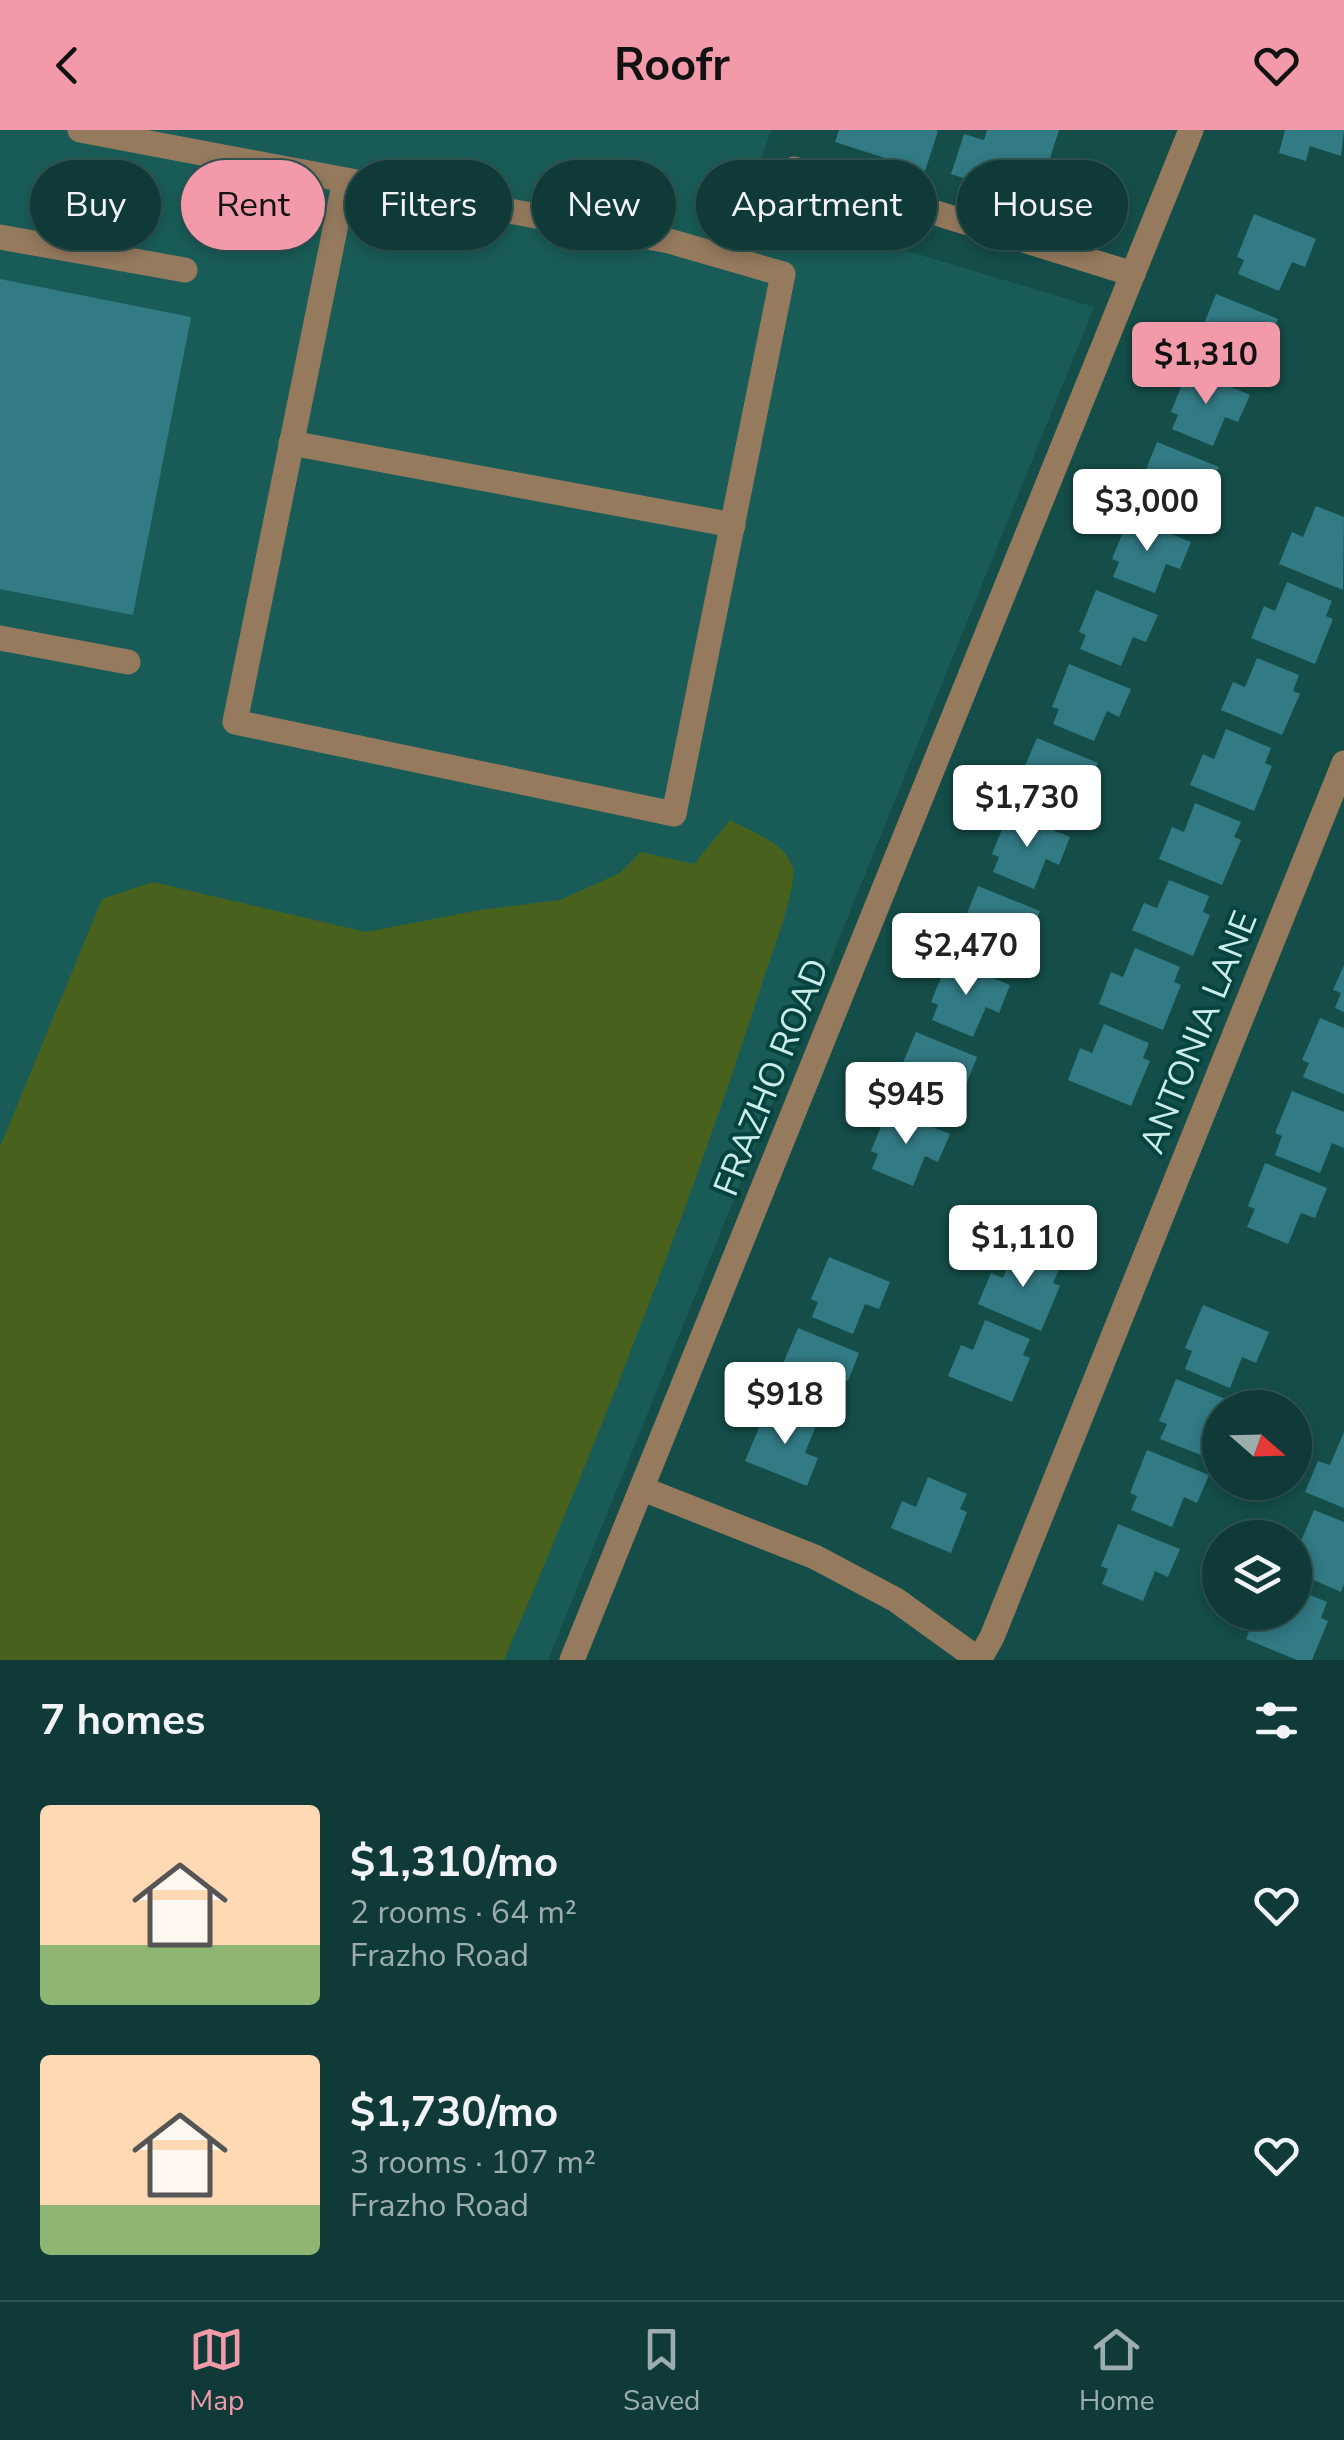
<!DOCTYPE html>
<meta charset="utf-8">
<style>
:root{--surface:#103a37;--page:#19413f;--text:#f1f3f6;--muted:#9cadad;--line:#305452;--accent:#f39aaa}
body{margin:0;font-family:"Nunito Sans",sans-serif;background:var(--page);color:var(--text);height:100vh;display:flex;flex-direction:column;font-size:38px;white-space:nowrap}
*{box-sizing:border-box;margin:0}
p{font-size:32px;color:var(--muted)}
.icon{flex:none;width:55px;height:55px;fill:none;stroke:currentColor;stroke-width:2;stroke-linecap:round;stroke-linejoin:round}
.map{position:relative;height:1530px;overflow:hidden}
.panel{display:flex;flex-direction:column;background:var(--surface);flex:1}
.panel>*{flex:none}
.banner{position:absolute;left:30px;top:30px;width:1285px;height:90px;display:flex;gap:20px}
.needle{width:65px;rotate:110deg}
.controls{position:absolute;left:1202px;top:1260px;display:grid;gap:20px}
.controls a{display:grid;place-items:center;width:110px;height:110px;border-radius:50%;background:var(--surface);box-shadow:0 5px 15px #0003,0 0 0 2px var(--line);font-size:50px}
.price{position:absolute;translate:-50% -85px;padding:0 22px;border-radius:10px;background:#fff;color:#222;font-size:32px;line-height:65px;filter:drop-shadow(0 2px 5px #0008)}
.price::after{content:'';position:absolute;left:50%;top:60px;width:30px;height:22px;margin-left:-15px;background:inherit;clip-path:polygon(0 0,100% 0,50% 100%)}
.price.active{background:var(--accent);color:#111}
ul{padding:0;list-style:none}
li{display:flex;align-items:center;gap:30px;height:250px;padding:0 40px}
li span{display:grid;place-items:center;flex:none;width:280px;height:200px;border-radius:10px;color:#555}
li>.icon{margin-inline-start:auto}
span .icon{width:120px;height:120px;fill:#fffc;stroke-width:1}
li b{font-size:42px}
h2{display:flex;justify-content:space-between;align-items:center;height:120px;padding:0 40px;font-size:42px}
.pill{padding:0 35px;border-radius:45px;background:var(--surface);box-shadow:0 5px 15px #0003,0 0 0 2px var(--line);font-size:35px;line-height:90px}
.pill.active{background:var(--accent);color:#111}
header{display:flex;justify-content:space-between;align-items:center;height:130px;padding:0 40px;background:var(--accent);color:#111;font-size:45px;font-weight:700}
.tab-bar{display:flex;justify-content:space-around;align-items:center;height:140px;border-top:2px solid var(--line);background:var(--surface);font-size:28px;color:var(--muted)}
.tab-bar a{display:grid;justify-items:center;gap:5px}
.tab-bar .active{color:var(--accent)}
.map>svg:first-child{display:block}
</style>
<header><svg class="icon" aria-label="back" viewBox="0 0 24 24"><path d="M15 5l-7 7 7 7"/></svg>Roofr<svg class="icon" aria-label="heart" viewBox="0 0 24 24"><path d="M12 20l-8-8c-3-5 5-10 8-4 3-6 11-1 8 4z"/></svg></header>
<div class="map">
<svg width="1344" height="1530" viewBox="0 0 1344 1530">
<rect width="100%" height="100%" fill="#154e49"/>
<!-- built -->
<polygon fill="#195c57" points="0,0 771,0 747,73 1094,177 548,1530 0,1530"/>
<!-- green -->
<path fill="#48621e" d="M730,690C751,702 787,713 793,739C797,758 768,834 761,856C688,1085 598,1309 504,1530H0V1017L102,769L153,752L366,802L480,780L560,770L620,743L641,722L694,734Z"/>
<!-- building -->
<g fill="#327a84">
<polygon points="839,0 934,0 938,1 925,41 835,12"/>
<polygon points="987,0 1059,0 1049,31 1070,38 1057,78 951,44 964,4 984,10"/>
<polygon points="1285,0 1344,0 1341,26 1310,16 1306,31 1279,23"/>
<polygon points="1254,84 1316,109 1305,137 1292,132 1279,161 1238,144 1244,130 1237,127"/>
<polygon points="0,149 191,187 133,485 0,459"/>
<polygon points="1216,164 1278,189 1266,216 1253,211 1241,241 1200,224 1206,209 1199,206"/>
<polygon points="1188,239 1250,265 1238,292 1225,287 1213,316 1172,299 1178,285 1171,282"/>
<polygon points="1157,312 1219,337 1207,364 1194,359 1182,389 1141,372 1147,357 1140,354"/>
<polygon points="1316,376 1344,387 1343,460 1279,434 1292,402 1303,407"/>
<polygon points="1129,387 1191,412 1180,439 1166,434 1155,463 1113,447 1119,432 1112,429"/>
<polygon points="1287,452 1332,471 1326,486 1333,489 1315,534 1251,508 1264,476 1275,481"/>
<polygon points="1096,460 1158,485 1146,512 1133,507 1121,536 1080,519 1086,505 1079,502"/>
<polygon points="1257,528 1299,545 1293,561 1300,564 1282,605 1221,580 1233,552 1245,557"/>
<polygon points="1069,534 1131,559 1119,587 1107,581 1094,611 1053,594 1059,579 1052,577"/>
<polygon points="1226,599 1271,618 1265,633 1272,636 1254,681 1190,655 1203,624 1214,629"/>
<polygon points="1037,608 1098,633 1087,660 1074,655 1062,684 1021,668 1027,653 1019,650"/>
<polygon points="1195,673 1241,692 1234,707 1241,710 1222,755 1159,729 1172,697 1184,702"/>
<polygon points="1009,682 1070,707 1059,735 1046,729 1034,759 993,742 999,727 992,724"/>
<polygon points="1169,750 1209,766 1203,782 1210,785 1193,826 1132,800 1144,773 1157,778"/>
<polygon points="978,756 1040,781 1028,809 1015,803 1003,833 962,816 968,801 961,798"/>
<polygon points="1135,818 1180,837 1174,852 1181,855 1163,900 1099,874 1111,842 1123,847"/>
<polygon points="948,830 1010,855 999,883 986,877 973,907 932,890 938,875 931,872"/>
<polygon points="1344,835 1344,882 1335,878 1341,863 1333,860"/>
<polygon points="1320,888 1344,898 1344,964 1303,947 1309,933 1302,930"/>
<polygon points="1104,894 1149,913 1143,928 1150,931 1131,976 1068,950 1080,918 1092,923"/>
<polygon points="916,902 977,927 966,955 953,949 940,979 899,962 906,947 898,944"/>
<polygon points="1292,961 1344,982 1344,1018 1332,1013 1320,1043 1275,1025 1282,1006 1275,1003"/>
<polygon points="888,979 950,1004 938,1032 925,1026 913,1056 872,1039 878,1024 871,1021"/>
<polygon points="1265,1033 1327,1058 1315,1088 1301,1083 1288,1114 1247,1097 1255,1079 1248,1076"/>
<polygon points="1014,1119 1060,1137 1053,1153 1060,1156 1041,1201 978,1174 991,1143 1003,1148"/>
<polygon points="829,1127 890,1152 879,1179 865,1174 853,1204 812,1187 818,1172 811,1169"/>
<polygon points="1203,1175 1269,1202 1256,1233 1242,1227 1230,1258 1185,1239 1192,1221 1185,1218"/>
<polygon points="985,1190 1030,1209 1023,1225 1030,1228 1012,1272 948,1246 961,1215 973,1220"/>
<polygon points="798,1198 859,1223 848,1251 834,1246 822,1275 781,1259 787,1244 780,1241"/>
<polygon points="1176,1249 1238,1274 1236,1278 1220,1278 1220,1298 1214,1296 1201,1325 1160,1309 1167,1294 1159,1291"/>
<polygon points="776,1277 817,1293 805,1323 818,1328 807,1356 745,1331 763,1288 770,1291"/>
<polygon points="1344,1302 1344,1378 1305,1362 1318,1331 1330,1335"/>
<polygon points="1147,1320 1209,1345 1197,1373 1184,1367 1172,1397 1131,1380 1137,1366 1130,1363"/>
<polygon points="928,1347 967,1364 960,1379 967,1382 951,1423 891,1398 902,1371 916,1377"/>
<polygon points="1314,1380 1344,1392 1344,1454 1341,1462 1295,1442 1295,1406 1302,1409"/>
<polygon points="1118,1394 1180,1419 1168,1447 1155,1441 1143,1471 1102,1454 1108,1439 1101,1436"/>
<polygon points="1295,1459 1327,1472 1321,1488 1328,1491 1312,1530 1297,1530 1246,1509 1257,1482 1295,1482"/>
</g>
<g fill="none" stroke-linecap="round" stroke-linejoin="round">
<!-- minor -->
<g stroke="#957a5e" stroke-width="25">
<polyline points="80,0 669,111 783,144 674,684 235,592 345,50"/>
<polyline points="794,39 1133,144"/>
<polyline points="0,107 185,140"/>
<polyline points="291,313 733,395"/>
<polyline points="0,508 128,532"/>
<polyline points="643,1359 815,1427 896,1470 979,1530 992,1507 1344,633"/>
<polyline points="572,1530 1191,0"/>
</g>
</g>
<g text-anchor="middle" stroke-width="8" stroke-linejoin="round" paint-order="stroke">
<!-- street labels -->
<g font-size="35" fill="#caede9" stroke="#05433f">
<text transform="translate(1198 902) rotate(-68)" y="12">ANTONIA LANE</text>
<text transform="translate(771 947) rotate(-68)" y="12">FRAZHO ROAD</text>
</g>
</g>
</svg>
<div class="controls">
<a><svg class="needle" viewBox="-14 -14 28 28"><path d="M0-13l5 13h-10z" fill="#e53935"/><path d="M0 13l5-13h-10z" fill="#9cadad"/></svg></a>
<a><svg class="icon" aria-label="layers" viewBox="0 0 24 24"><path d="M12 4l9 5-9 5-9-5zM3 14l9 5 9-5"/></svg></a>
</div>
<b class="price active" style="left:1206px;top:277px">$1,310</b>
<b class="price" style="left:1147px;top:424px">$3,000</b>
<b class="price" style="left:1027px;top:720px">$1,730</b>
<b class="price" style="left:966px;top:868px">$2,470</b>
<b class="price" style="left:906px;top:1017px">$945</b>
<b class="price" style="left:1023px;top:1160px">$1,110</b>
<b class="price" style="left:785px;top:1317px">$918</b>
<div class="banner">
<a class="pill">Buy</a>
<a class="pill active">Rent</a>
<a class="pill">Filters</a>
<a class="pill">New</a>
<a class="pill">Apartment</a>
<a class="pill">House</a>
</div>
</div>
<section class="panel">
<h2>7 homes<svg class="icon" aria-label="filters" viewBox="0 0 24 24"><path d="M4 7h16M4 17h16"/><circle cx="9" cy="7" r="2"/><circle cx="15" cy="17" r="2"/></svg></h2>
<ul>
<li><span style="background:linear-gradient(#ffd9b3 70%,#8fb573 0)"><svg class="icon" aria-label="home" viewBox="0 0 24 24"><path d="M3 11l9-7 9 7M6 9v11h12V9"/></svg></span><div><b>$1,310/mo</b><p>2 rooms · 64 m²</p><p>Frazho Road</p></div><svg class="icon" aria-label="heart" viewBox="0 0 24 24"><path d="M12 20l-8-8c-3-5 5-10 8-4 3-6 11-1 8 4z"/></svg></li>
<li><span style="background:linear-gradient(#ffd9b3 75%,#8fb573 0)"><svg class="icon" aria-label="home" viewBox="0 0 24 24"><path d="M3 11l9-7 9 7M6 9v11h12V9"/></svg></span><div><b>$1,730/mo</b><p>3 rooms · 107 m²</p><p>Frazho Road</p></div><svg class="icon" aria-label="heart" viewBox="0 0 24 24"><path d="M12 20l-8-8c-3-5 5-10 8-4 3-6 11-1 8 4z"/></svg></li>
</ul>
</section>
<nav class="tab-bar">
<a class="active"><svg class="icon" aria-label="map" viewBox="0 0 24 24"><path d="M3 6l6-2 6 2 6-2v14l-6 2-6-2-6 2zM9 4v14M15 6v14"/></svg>Map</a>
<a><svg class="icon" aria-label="saved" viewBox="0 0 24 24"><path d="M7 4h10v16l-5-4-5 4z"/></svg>Saved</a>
<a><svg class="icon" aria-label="home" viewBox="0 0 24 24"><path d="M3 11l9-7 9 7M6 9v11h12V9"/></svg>Home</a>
</nav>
